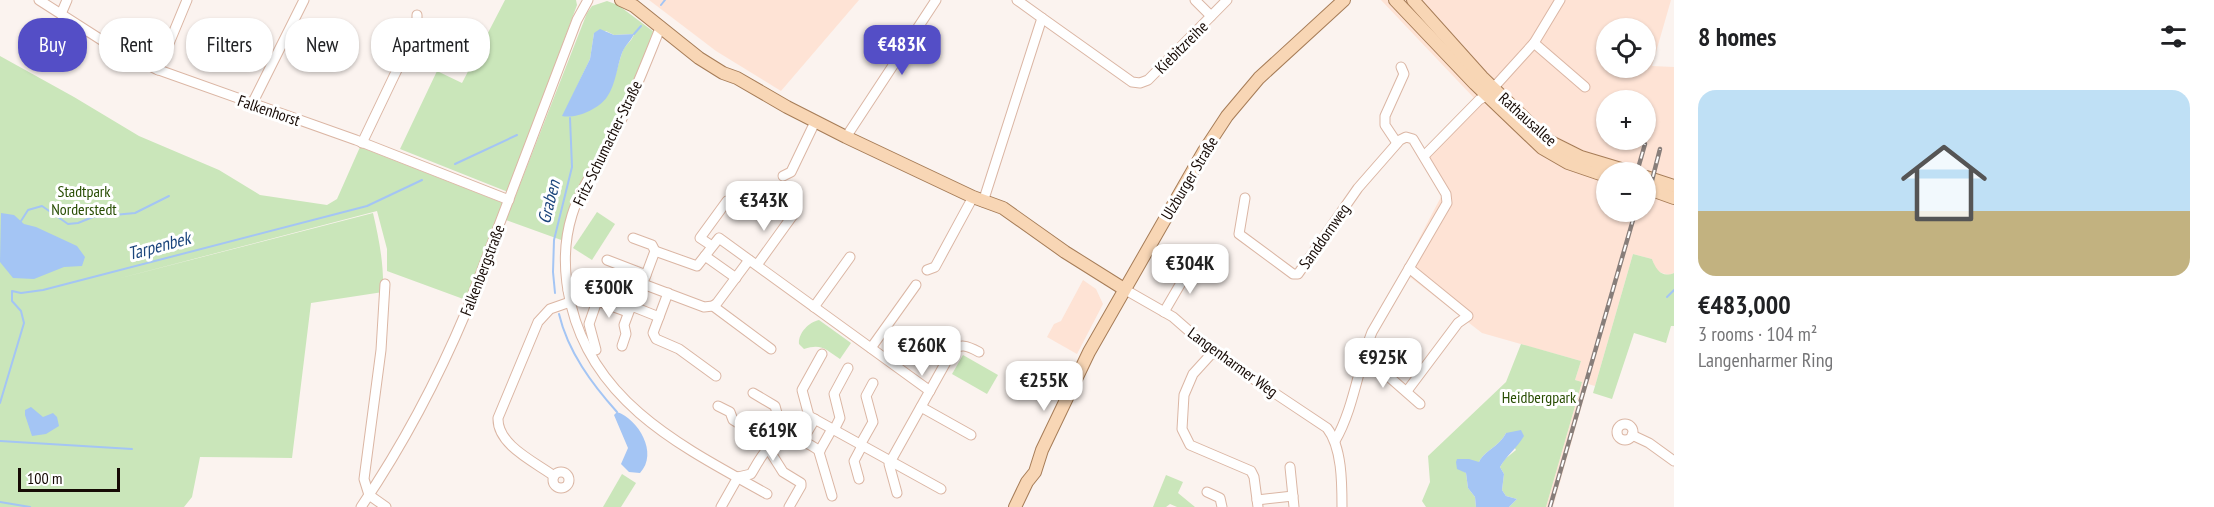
<!DOCTYPE html>
<meta charset="utf-8">
<style>
:root{--surface:#fff;--page:#f6f6f6;--text:#202124;--muted:#757577;--accent:#544ec6}
body{margin:0;font-family:"PT Sans Narrow",sans-serif;background:var(--page);color:var(--text);height:100vh;display:flex;flex-direction:column;font-size:22px;white-space:nowrap}
*{box-sizing:border-box;margin:0}
p{font-size:20px;color:var(--muted)}
.icon{flex:none;width:33px;height:33px;fill:none;stroke:currentColor;stroke-width:2;stroke-linecap:round;stroke-linejoin:round}
.map{position:relative;flex:1;overflow:hidden}
.drawer{display:flex;flex-direction:column;background:var(--surface);width:540px}
.drawer>*{flex:none}
.banner{position:absolute;left:18px;top:18px;width:570px;height:54px;display:flex;gap:12px}
.controls{position:absolute;left:1596px;top:18px;display:grid;gap:12px}
.controls a{display:grid;place-items:center;width:60px;height:60px;border-radius:50%;background:var(--surface);box-shadow:0 2px 4px #0004;font-size:30px}
.scale{position:absolute;left:18px;bottom:15px;width:102px;box-sizing:border-box;padding-left:6px;border:3px solid #160a05;border-top:0;font-size:16px;line-height:21px;white-space:nowrap;color:#160a05;-webkit-text-stroke:4px #fff;paint-order:stroke}
.price{position:absolute;translate:-50% -51px;padding:0 14px;border-radius:12px;background:#fff;color:#222;font-size:20px;line-height:39px;filter:drop-shadow(0 2px 3px #0008)}
.price::after{content:'';position:absolute;left:50%;top:36px;width:18px;height:14px;margin-left:-9px;background:inherit;clip-path:polygon(0 0,100% 0,50% 100%)}
.price.selected{background:var(--accent);color:#fff}
ul{padding:0;list-style:none}
li{display:grid;align-content:center;gap:12px;height:318px;padding:0 24px}
li span{display:grid;place-items:center;height:186px;border-radius:18px;color:#555}
li>.icon{margin-inline-start:auto}
span .icon{width:108px;height:108px;fill:#fffc;stroke-width:1}
li b{font-size:26px}
h2{display:flex;justify-content:space-between;align-items:center;height:72px;padding:0 24px;font-size:26px}
.pill{padding:0 21px;border-radius:24px;background:var(--surface);box-shadow:0 2px 4px #0004;font-size:21px;line-height:54px}
.pill.selected{background:var(--accent);color:#fff}
main{display:flex;flex:1;min-height:0}
.map>svg:first-child{display:block}
</style>
<main>
<div class="map">
<svg width="1674" height="507" viewBox="0 0 1674 507">
<rect width="100%" height="100%" fill="#fbf3ef"/>
<!-- built -->
<g fill="#fee3d5" fill-rule="evenodd">
<polygon points="649,0 859,0 781,91 716,51"/>
<path d="M1381,0H1671L1652,66L1674,67V273L1669,275L1662,273L1656,270L1652,259L1633,254L1595,386L1588,384L1553,507H1546L1582,382L1575,380L1581,361L1482,333L1402,271L1442,195L1418,155L1474,98ZM1606,28H1646V68H1606ZM1606,100H1646V140H1606ZM1606,172H1646V212H1606Z"/>
<polygon points="1083,280 1096,289 1103,304 1077,354 1047,337 1054,324 1061,321"/>
</g>
<!-- green -->
<g fill="#cae6ba" fill-rule="evenodd">
<polygon points="505,0 576,0 577,5 508,192 400,149 437,71 462,83"/>
<path d="M607,1L618,5L654,32L628,97L564,241L506,220L587,13L592,6ZM606,31L614,35L634,34C632,42 624,45 622,53C615,73 613,95 595,107C587,113 572,113 563,116L590,59L594,33Z"/>
<path d="M0,56L74,97L139,136L219,170L260,195L327,205L337,199L360,147L503,203L466,300L387,271V249L377,211L113,280L373,213C379,239 384,264 383,292L311,303L292,458L200,457L192,497L184,507H0Z"/>
<polygon points="597,212 615,224 592,260 573,248"/>
<path d="M1633,254L1652,259C1656,270 1662,278 1674,273V326H1671L1666,343L1634,333L1612,399L1593,393Z"/>
<path d="M819,320L851,343L840,359C826,350 822,343 804,349L799,344C798,333 809,322 819,320Z"/>
<path d="M1521,344L1581,361L1575,380L1582,382L1546,507H1509L1517,499L1506,496L1502,490L1504,474L1500,467L1505,459L1516,450L1506,433C1499,447 1485,450 1479,462H1473L1462,470L1466,473L1468,488L1475,497L1476,507H1426L1422,501L1430,482L1428,456L1506,382Z"/>
<polygon points="963,355 998,375 987,394 952,374"/>
<polygon points="622,474 636,483 621,507 603,507"/>
<polygon points="1166,475 1183,482 1178,493 1195,507 1177,507 1170,504 1166,507 1153,507"/>
</g>
<!-- water -->
<g fill="#a4c5f4">
<path d="M600,29L614,35L634,34C631,41 625,45 622,53C617,66 616,84 607,97C599,109 576,119 562,116L590,59L594,33Z"/>
<polygon points="1,213 14,215 24,224 36,227 77,246 85,257 82,266 64,267 34,279 13,278 0,262"/>
<polygon points="31,407 43,417 53,413 57,417 59,426 46,434 32,436 25,415 25,410"/>
<path d="M617,412C638,419 659,453 640,473L629,472L621,464L628,448L614,415Z"/>
<path d="M1521,430L1524,436C1517,448 1507,455 1500,467L1504,474L1502,490L1506,496L1517,499L1509,507H1476L1475,497L1468,488L1466,473L1457,469L1456,462L1457,459H1469L1479,462C1485,450 1499,447 1506,433Z"/>
</g>
<g fill="none" stroke-linecap="round" stroke-linejoin="round">
<!-- stream -->
<g stroke="#a4c5f4" stroke-width="2">
<polyline points="661,5 665,0"/>
<polyline points="634,34 641,26"/>
<polyline points="455,164 517,135"/>
<polyline points="21,221 28,210 42,206 68,224 78,223 93,217 135,213 169,196"/>
<polyline points="555,293 553,272 554,240 572,167 570,118"/>
<polyline points="1667,297 1674,290"/>
<path d="M559,314C568,352 592,384 617,412"/>
<polyline points="0,403 24,323 21,311 12,301 12,291 21,293 43,290 367,206 422,180"/>
<polyline points="0,441 132,449"/>
<polyline points="0,502 30,507"/>
</g>
<defs>
<g id="minor">
<polyline points="39,0 114,48 156,69 356,140 509,200"/>
<polyline points="1195,0 1211,16"/>
<polyline points="61,14 67,0"/>
<polyline points="1042,18 1132,82 1140,83 1148,80 1227,0"/>
<path d="M661,26C646,63 632,100 614,135C600,162 581,186 572,215C563,244 564,276 571,305C595,405 685,448 767,494"/>
<polyline points="1534,43 1585,87"/>
<polyline points="158,70 187,0"/>
<polyline points="252,104 304,0"/>
<polyline points="846,137 936,0"/>
<polyline points="362,143 417,28 417,15"/>
<polyline points="1397,143 1385,125 1385,116 1404,74 1401,67"/>
<polyline points="1424,156 1479,100 1486,96 1534,43 1560,0"/>
<polyline points="783,176 791,172 815,122"/>
<path d="M1245,198L1239,234L1293,274H1298L1358,188L1400,140L1406,137L1413,139L1446,194L1447,203L1372,332C1358,367 1354,408 1335,441"/>
<polyline points="983,202 1042,18 1017,0"/>
<polyline points="633,238 652,245 655,251 634,307"/>
<polyline points="712,246 700,238 727,201"/>
<polyline points="655,251 697,266 719,238 930,391"/>
<polyline points="705,256 736,278"/>
<polyline points="607,260 646,275"/>
<polyline points="757,265 793,215"/>
<polyline points="927,270 935,267 973,197"/>
<polyline points="385,284 381,350 364,479 369,495 386,507"/>
<polyline points="643,284 704,307 713,306 771,349"/>
<path d="M1124,289L1173,317L1213,352L1327,428C1342,447 1342,483 1342,507"/>
<polyline points="568,290 625,311 634,307 659,317"/>
<polyline points="668,293 653,333 656,339 679,349 716,376"/>
<polyline points="713,306 717,303 749,260"/>
<polyline points="814,307 850,257"/>
<polyline points="1164,312 1192,264"/>
<polyline points="622,346 626,334 624,325 630,309"/>
<polyline points="871,348 916,285"/>
<polyline points="596,350 589,324 597,301"/>
<polyline points="1213,352 1193,374 1184,395 1182,429 1190,445 1251,471 1254,477 1258,507"/>
<polyline points="822,354 802,390 809,416 941,489"/>
<polyline points="1363,354 1420,404"/>
<polyline points="1407,391 1458,323 1468,316 1409,268"/>
<polyline points="753,393 775,406 784,439"/>
<polyline points="718,406 730,412 733,420 743,426 746,433 766,445 783,472 801,483 801,486 789,507"/>
<polyline points="921,407 971,435"/>
<circle cx="1625" cy="432" r="8"/>
<polyline points="834,430 840,418 834,394 848,368"/>
<polyline points="1632,435 1649,443 1674,461"/>
<polyline points="802,441 815,419"/>
<polyline points="860,445 873,422 866,396 873,383"/>
<polyline points="1290,467 1294,507"/>
<circle cx="561" cy="480" r="8"/>
<path d="M554,476C535,462 497,445 498,418L538,322L550,309L570,302"/>
<path d="M738,477L751,474C760,459 771,435 793,438C802,439 812,446 820,451"/>
<polyline points="859,479 854,461 862,446"/>
<polyline points="1207,492 1220,498 1222,507"/>
<path d="M897,493L889,464L951,353C959,342 968,346 979,352"/>
<polyline points="832,496 819,452 832,429"/>
<polyline points="1257,500 1293,496"/>
<path d="M361,507C403,445 437,381 466,312L577,20L588,0"/>
<polyline points="721,507 738,477"/>
</g>
<g id="major">
<polyline points="621,0 634,6 699,58 723,73 737,78 787,107 846,137 973,197 1003,208 1065,252 1124,289"/>
<polyline points="1395,0 1475,84 1542,148 1568,163 1606,176"/>
<polyline points="1413,0 1482,77 1547,140 1581,157 1631,172"/>
<polyline points="1646,177 1674,186"/>
<polyline points="1646,188 1674,198"/>
<polyline points="1015,507 1027,482 1035,472 1042,450 1089,352 1204,151 1227,116 1259,78 1344,0"/>
</g>
</defs>
<!-- minor casing -->
<use href="#minor" stroke="#dbb6a4" stroke-width="11"/>
<!-- major casing -->
<use href="#major" stroke="#a67c57" stroke-width="14"/>
<!-- minor -->
<use href="#minor" stroke="#fff" stroke-width="9"/>
<!-- major -->
<use href="#major" stroke="#f8d6b5" stroke-width="12"/>
<defs>
<g id="rail">
<polyline points="1637,172 1645,144"/>
<polyline points="1646,204 1660,149"/>
<polyline points="1550,507 1635,213"/>
</g>
</defs>
<!-- rail casing -->
<use href="#rail" stroke="#887e7a" stroke-width="4.5"/>
<!-- rail -->
<use href="#rail" stroke="#fff" stroke-width="2" stroke-dasharray="7" stroke-linecap="butt"/>
</g>
<g text-anchor="middle" stroke-width="6" stroke-linejoin="round" paint-order="stroke">
<!-- street labels -->
<g font-size="16" fill="#160a05" stroke="#fff">
<text transform="translate(1181 47) rotate(-45)" y="6">Kiebitzreihe</text>
<text transform="translate(269 110) rotate(19)" y="6">Falkenhorst</text>
<text transform="translate(1528 119) rotate(42)" y="6">Rathausallee</text>
<text transform="translate(607 143) rotate(-64)" y="6">Fritz-Schumacher-Straße</text>
<text transform="translate(1189 178) rotate(-59)" y="6">Ulzburger Straße</text>
<text transform="translate(1324 236) rotate(-55)" y="6">Sanddornweg</text>
<text transform="translate(482 270) rotate(-69)" y="6">Falkenbergstraße</text>
<text transform="translate(1233 362) rotate(36)" y="6">Langenharmer Weg</text>
</g>
<!-- park labels -->
<g font-size="16" fill="#284d03" stroke="#fff">
<text x="84" y="197">Stadtpark<tspan x="84" dy="18">Norderstedt</tspan></text>
<text x="1539" y="403">Heidbergpark</text>
</g>
<!-- water labels -->
<g font-size="18" font-style="italic" fill="#1b457c" stroke="#fff">
<text transform="translate(549 202) rotate(-76)" y="6">Graben</text>
<text transform="translate(159 246) rotate(-15)" y="6">Tarpenbek</text>
</g>
</g>
</svg>
<div class="controls">
<a><svg class="icon" aria-label="locate" viewBox="0 0 24 24"><circle cx="12" cy="12" r="6"/><path d="M12 2v4M12 18v4M2 12h4M18 12h4"/></svg></a>
<a>+</a>
<a>−</a>
</div>
<div class="scale">100 m</div>
<b class="price selected" style="left:902px;top:76px">€483K</b>
<b class="price" style="left:764px;top:232px">€343K</b>
<b class="price" style="left:1190px;top:295px">€304K</b>
<b class="price" style="left:609px;top:319px">€300K</b>
<b class="price" style="left:922px;top:377px">€260K</b>
<b class="price" style="left:1383px;top:389px">€925K</b>
<b class="price" style="left:1044px;top:412px">€255K</b>
<b class="price" style="left:773px;top:462px">€619K</b>
<div class="banner">
<a class="pill selected">Buy</a>
<a class="pill">Rent</a>
<a class="pill">Filters</a>
<a class="pill">New</a>
<a class="pill">Apartment</a>
</div>
</div>
<section class="drawer">
<h2>8 homes<svg class="icon" aria-label="filters" viewBox="0 0 24 24"><path d="M4 7h16M4 17h16"/><circle cx="9" cy="7" r="2"/><circle cx="15" cy="17" r="2"/></svg></h2>
<ul>
<li><span style="background:linear-gradient(#bfe0f5 65%,#c2b280 0)"><svg class="icon" aria-label="home" viewBox="0 0 24 24"><path d="M3 11l9-7 9 7M6 9v11h12V9"/></svg></span><div><b>€483,000</b><p>3 rooms · 104 m²</p><p>Langenharmer Ring</p></div></li>
</ul>
</section>
</main>
